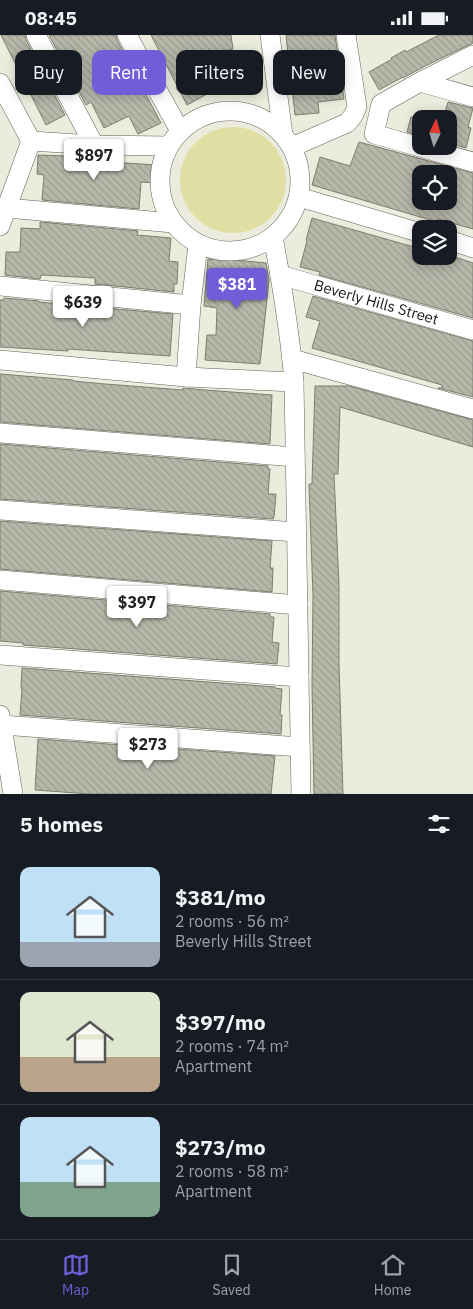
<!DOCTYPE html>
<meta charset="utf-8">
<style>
:root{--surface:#171b24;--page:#20242c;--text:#f1f3f6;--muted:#9ea1a6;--line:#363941;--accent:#705dd7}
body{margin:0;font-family:"IBM Plex Sans",sans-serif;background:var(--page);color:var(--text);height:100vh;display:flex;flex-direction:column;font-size:19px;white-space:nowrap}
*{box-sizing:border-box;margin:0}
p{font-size:16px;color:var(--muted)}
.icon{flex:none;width:28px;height:28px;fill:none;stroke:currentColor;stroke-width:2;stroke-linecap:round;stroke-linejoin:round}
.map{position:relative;height:759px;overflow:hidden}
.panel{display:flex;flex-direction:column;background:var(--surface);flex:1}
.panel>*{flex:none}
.top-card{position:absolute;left:15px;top:15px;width:444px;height:45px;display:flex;gap:10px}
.needle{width:32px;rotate:5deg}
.tools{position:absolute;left:412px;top:75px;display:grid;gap:10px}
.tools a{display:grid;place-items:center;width:45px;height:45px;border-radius:10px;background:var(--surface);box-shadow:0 2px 12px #0003;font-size:25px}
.price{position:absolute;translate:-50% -42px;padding:0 11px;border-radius:5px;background:#fff;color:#222;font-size:16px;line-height:32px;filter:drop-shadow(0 1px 2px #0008)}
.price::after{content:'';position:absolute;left:50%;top:30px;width:15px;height:11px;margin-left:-8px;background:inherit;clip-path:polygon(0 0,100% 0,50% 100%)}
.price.on{background:var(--accent);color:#fff}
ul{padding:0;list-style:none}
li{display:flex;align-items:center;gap:15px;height:125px;padding:0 20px}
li+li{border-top:1px solid var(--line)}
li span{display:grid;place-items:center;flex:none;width:140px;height:100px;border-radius:10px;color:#555}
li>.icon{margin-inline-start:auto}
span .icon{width:60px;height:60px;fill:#fffc;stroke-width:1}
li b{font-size:21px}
h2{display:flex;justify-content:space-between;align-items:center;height:60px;padding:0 20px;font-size:21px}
.pill{padding:0 18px;border-radius:10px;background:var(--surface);box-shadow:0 2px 12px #0003;font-size:18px;line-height:45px}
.pill.on{background:var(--accent);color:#fff}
.status{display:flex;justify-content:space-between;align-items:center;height:35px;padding:0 25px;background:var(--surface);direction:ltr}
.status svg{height:14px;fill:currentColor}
.dock{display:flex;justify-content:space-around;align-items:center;height:70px;border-top:1px solid var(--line);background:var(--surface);font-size:14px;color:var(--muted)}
.dock a{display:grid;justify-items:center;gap:2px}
.dock .on{color:var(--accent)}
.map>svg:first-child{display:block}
</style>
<div class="status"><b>08:45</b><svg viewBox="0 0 49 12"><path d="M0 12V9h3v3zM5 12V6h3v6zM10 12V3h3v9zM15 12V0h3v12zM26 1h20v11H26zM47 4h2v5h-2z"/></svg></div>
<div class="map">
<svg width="473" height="759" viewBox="0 0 473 759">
<defs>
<pattern id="building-back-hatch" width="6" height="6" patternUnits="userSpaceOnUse" patternTransform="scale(1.25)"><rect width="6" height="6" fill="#b7b7aa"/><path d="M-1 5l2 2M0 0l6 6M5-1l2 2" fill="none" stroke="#9d9d91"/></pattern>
</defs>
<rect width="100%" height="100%" fill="#ececde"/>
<!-- green -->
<circle fill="#e1dea3" cx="233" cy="145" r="53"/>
<!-- building -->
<g fill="url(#building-back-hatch)" stroke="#7d7d70" fill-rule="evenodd">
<polygon points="1,0 25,0 26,5 65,80 46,90"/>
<polygon points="49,0 116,0 117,5 161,88 138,99 129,81 104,93 91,67 86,70"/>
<polygon points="151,0 231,0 233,14 188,23 207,59 187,70"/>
<polygon points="286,0 335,0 344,64 318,67 319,78 295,80"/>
<polygon points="439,0 473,0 473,8 425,31 403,43 403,42 379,55 369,37 392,24 391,23 405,15 406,17"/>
<polygon points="448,67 473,73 468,92 471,93 466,113 449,108 449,84 443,84"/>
<polygon points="411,82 421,84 421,101 407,97"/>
<path d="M359,107L473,138V194L438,184L437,187L312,150L320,122L350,131ZM421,139H449V166H421Z"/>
<polygon points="38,120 67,121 67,124 156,130 155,148 141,147 139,174 42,165 44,140 37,139"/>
<polygon points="312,183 421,214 421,221 449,220 473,228 473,283 319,240 320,237 300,232 307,206 306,205"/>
<polygon points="40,187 138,196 137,200 171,203 169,226 178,227 177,249 174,249 174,257 95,249 95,243 41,240 40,244 5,240 6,217 20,217 21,193 40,194"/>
<polygon points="208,224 246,226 266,228 269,245 260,329 205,325 207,300 216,300 217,273 204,271"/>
<polygon points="313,261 473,306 473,362 438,353 442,353 442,350 312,313 320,286 306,282"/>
<polygon points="4,263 39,266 39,267 173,279 170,321 68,314 68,316 0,312 0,265 3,265"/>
<polygon points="0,339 73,345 73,346 105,349 183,355 183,353 205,355 272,360 270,409 0,387"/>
<polygon points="315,351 349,351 473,385 473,412 340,372 338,439 334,439 339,550 339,629 343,759 314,759 312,650 313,561 309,449 312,449"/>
<polygon points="0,409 268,431 268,434 270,434 268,459 276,459 274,482 273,484 0,464"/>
<polygon points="0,486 272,506 270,533 273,533 272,557 0,534"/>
<polygon points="0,556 270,579 270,582 274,582 272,607 279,608 277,629 23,610 23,608 0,606"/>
<polygon points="22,633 275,652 275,653 282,654 280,680 282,680 281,699 20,680 22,654 21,653"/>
<polygon points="38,704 275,721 271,759 90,759 35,755"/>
</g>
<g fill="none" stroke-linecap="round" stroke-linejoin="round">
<defs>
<g id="street">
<polyline points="36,0 94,110"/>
<polyline points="127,0 180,96"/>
<polyline points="270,0 283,100"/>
<polyline points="473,20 420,47 381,69 374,99 473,127"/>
<polyline points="420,47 473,62"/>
<polyline points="0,48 31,106"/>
<circle cx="230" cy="146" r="70"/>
<polyline points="292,112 347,88 353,81 357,72 346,0"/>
<polyline points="299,162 421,198"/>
<polyline points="7,173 173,188"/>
<polyline points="0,191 31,106 94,110 168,111"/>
<path d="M273,202C282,250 290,298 294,347L301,759"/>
<polyline points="449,205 473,213"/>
<path id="s1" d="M280,240L473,295"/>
<polyline points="0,251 191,270"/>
<polyline points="292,324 473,374"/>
<polyline points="0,325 186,342 294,347"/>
<polyline points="186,342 191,270 198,209"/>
<polyline points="0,398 295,422"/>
<polyline points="0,475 296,497"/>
<polyline points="0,545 298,570"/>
<polyline points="0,620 299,642"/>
<polyline points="0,680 13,759"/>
<polyline points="2,690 300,712"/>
</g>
</defs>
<!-- street casing -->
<use href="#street" stroke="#626156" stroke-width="20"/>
<!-- street -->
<use href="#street" stroke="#fff" stroke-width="19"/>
</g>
<g text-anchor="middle" stroke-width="4" stroke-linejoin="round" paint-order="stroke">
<!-- street labels -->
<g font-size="15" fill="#181813" stroke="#faf9eb">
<text dy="5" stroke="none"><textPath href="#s1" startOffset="100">Beverly Hills Street</textPath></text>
</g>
</g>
</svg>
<div class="tools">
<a><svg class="needle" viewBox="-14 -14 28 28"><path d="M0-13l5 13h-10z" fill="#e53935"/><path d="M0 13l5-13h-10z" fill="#9ea1a6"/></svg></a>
<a><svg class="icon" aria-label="locate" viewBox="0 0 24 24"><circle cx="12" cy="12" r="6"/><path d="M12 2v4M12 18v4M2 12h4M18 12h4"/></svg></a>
<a><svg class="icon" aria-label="layers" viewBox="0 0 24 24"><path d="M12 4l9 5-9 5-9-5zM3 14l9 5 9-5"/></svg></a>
</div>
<b class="price" style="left:94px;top:146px">$897</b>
<b class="price on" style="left:237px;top:275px">$381</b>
<b class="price" style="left:83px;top:293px">$639</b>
<b class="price" style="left:137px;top:593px">$397</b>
<b class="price" style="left:148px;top:735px">$273</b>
<div class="top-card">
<a class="pill">Buy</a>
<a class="pill on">Rent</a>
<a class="pill">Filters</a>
<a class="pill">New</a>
</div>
</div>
<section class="panel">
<h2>5 homes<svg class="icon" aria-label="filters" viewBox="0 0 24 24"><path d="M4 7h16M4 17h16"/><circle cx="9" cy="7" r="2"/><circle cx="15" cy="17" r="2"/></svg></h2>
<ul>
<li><span style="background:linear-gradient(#bfe0f5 75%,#9aa5b1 0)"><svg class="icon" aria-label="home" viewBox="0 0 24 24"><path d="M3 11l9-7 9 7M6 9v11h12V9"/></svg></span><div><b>$381/mo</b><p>2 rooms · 56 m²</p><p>Beverly Hills Street</p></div></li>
<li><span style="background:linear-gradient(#dfe7d0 65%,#b9a48a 0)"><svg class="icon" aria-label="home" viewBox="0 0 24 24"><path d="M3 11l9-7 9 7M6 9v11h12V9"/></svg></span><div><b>$397/mo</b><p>2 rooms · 74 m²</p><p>Apartment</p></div></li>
<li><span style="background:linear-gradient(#bfe0f5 65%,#7fa58c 0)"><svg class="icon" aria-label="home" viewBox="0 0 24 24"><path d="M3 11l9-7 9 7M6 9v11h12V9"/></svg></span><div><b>$273/mo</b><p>2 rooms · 58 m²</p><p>Apartment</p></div></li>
</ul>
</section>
<nav class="dock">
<a class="on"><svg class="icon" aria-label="map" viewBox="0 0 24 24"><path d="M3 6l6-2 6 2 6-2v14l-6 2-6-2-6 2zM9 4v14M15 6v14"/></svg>Map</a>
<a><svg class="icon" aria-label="saved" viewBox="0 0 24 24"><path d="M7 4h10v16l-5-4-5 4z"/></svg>Saved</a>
<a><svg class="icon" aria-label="home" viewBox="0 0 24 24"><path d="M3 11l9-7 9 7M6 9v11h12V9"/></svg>Home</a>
</nav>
